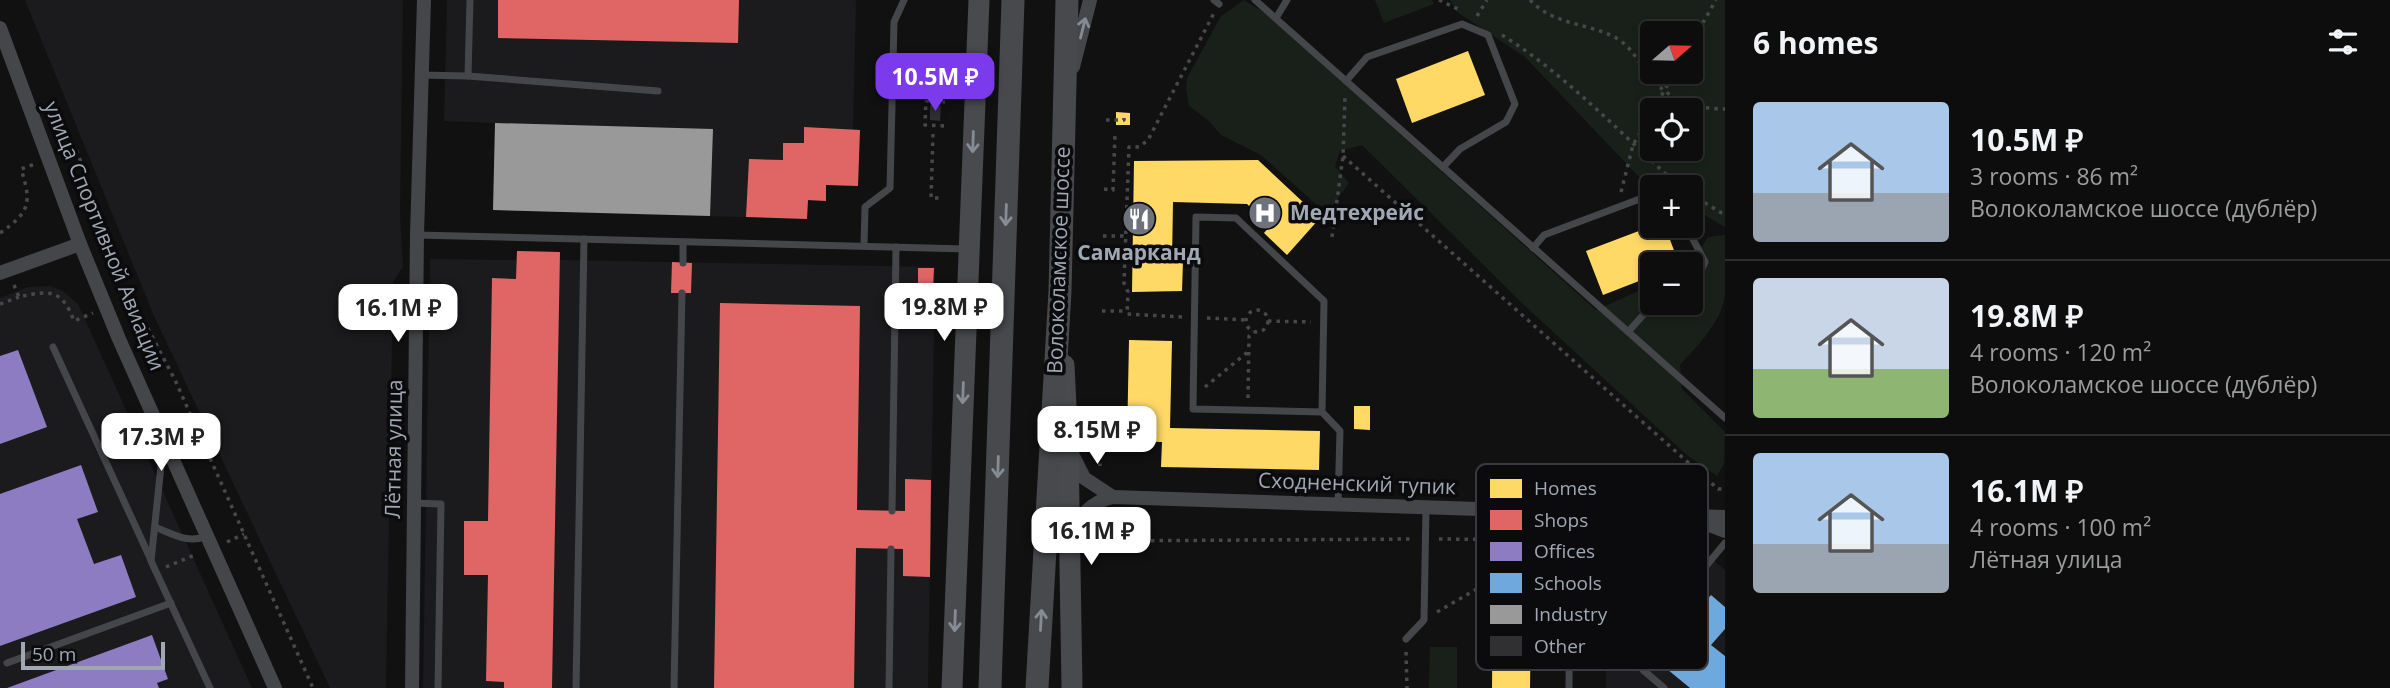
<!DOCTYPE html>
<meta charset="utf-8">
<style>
:root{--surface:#0d0d0d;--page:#161616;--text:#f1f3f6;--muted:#9a9c9d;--line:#2d2d2e;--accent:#7c3aed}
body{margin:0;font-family:"Open Sans",sans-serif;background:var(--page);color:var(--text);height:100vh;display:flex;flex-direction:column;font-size:26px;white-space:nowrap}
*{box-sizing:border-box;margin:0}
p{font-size:23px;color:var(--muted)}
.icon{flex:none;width:38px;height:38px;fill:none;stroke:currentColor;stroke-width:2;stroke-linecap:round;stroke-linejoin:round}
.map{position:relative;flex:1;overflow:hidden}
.panel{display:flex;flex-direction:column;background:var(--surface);width:665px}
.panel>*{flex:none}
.needle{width:46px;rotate:70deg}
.buttons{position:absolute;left:1640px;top:21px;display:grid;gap:14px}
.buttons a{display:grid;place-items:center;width:63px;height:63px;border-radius:7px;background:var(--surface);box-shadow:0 4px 10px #0003,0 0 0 2px var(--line);font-size:35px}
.scale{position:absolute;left:21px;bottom:18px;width:144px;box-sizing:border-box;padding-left:7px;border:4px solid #a0a8b4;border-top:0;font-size:19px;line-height:24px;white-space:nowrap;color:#a0a8b4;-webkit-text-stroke:5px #0b0b0d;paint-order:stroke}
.price{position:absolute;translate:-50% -60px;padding:0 16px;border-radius:14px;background:#fff;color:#222;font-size:23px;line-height:46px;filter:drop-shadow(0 2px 4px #0008)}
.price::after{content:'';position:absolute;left:50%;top:42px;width:21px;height:16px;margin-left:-10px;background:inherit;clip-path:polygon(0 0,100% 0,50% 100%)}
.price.selected{background:var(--accent);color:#fff}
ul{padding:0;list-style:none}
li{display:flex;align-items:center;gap:21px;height:175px;padding:0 28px}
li+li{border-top:2px solid var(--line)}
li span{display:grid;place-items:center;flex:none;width:196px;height:140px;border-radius:7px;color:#555}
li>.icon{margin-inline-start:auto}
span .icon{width:84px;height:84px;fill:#fffc;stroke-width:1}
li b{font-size:30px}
h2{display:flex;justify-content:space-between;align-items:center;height:84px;padding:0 28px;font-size:30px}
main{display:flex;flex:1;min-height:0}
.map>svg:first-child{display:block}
</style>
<main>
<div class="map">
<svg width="1725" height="688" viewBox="0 0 1725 688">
<rect width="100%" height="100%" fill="#111"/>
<!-- built -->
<g fill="#1b1b1d">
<polygon points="25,0 403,0 400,215 403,267 393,282 386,688 330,688 154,316"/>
<polygon points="447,0 856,0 853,129 860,130 858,186 826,185 826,201 808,201 807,219 493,210 495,123 444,121"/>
<polygon points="517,251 560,252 560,260 935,267 928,688 423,688 430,259 516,260"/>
<polygon points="50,286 63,291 78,304 252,688 0,688 0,298 28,287"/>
<polygon points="1606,549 1702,550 1725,570 1725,688 1606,688"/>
</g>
<!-- green -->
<g fill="#19201a" fill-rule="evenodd">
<path d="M1244,0L1265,13L1596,310L1652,285V303H1690V264L1708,237L1725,235C1725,255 1725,277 1725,296C1720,324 1698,345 1680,365L1682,389L1725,432L1724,464L1717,476L1687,455L1523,304L1362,145L1340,151L1335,166L1349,183L1327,214L1261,155L1221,135L1208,120L1189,106L1186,88L1187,78L1221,16Z"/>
<polygon points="1375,0 1432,0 1434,4 1384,23"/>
<path d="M1450,0H1725V227L1691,207L1690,187H1656L1641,179L1525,57L1457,12ZM1652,33H1690V72H1652ZM1652,110H1690V149H1652Z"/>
<polygon points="1430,647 1457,647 1457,688 1429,688"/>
</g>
<!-- homes -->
<g fill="#ffd966">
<polygon points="1468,51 1485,95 1412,123 1396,79"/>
<polygon points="1116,112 1130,113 1130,125 1116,125"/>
<polygon points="1258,160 1320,218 1287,255 1264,233 1270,226 1247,204 1173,202 1172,261 1183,261 1182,291 1132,292 1134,161"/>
<polygon points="1652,226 1665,226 1679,264 1652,264 1652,276 1603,295 1586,251"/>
<polygon points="1129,340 1172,341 1170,428 1320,431 1319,470 1161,467 1162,442 1127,441"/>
<polygon points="1354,406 1370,406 1370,430 1354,429"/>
<polygon points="1493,582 1542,583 1542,612 1531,612 1530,688 1492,688"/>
</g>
<!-- shops -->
<g fill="#e06666">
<polygon points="498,0 739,0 738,43 498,38"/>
<polygon points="804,127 860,130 858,186 826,185 826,201 808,200 807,219 746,217 749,159 783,160 783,143 804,143"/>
<polygon points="517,251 560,252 552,688 504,688 504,682 486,681 488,575 464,575 464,521 488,521 492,278 516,279"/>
<polygon points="672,262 692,263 691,293 671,293"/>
<polygon points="918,268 934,268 933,289 918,289"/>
<polygon points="720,303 860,306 857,510 905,511 905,479 931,480 930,577 903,576 903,549 856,548 854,688 714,688"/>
</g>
<!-- offices -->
<g fill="#8e7cc3">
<polygon points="18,350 47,427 0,444 0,356"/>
<polygon points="81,465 98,512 77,519 94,564 121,555 136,597 0,646 0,494"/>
<polygon points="152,635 168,679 157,683 159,688 7,688"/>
</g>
<!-- schools -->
<polygon fill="#6fa8dc" points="1711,595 1725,607 1725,629 1711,645 1725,656 1725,688 1690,688 1656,660"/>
<!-- industry -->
<polygon fill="#999" points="495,123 713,129 710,216 493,210"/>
<!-- building -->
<polygon fill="#303032" points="930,105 941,106 940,121 930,120"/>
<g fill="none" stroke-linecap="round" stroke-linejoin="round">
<!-- path -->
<g stroke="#46484c" stroke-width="3.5" stroke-dasharray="3.5 5" stroke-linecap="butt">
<polyline points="1439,0 1462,11"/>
<path d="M1530,0C1556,27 1589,22 1618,39C1632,48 1639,63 1649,76C1669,100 1695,109 1725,109"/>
<polyline points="1477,16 1487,0"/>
<path d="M1502,35C1569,77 1622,135 1680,187"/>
<polyline points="1690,45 1716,0"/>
<polyline points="1653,110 1675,72"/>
<polyline points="1106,120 1124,120 1124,118"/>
<polyline points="944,126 925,125 926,101 945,102"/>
<polyline points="933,134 931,198 942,198"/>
<polyline points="61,154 76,149 132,298 120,303"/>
<polyline points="1343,156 1718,489 1725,489"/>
<polyline points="1104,189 1113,190 1115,135"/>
<polyline points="1621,192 1633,145 1652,112"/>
<polyline points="1690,194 1725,215"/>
<path d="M0,233C30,212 32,203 21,169L35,164"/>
<polyline points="1103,236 1126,236"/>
<polyline points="1332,237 1343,156 1345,97"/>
<path d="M14,285L19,297C50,290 62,289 74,321L93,313"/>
<polyline points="132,298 175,380 313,688"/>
<polyline points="0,304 19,297"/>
<circle cx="1257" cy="321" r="11"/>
<polyline points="1102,311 1127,311"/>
<polyline points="1182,317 1127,314 1128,292 1124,283 1129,147 1139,147 1148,140 1214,13"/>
<polyline points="1207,318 1246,320"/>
<polyline points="1268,321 1311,322"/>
<polyline points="1205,387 1249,351"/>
<polyline points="1248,398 1249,336 1253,331"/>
<polyline points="1100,455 1100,466"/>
<polyline points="1439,539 1557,540"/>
<path d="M1582,540C1622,540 1669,533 1706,549"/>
<polyline points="1100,541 1413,539"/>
<polyline points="227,542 244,534"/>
<polyline points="166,567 197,554"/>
<polyline points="1437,612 1558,542"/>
<polyline points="1406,652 1407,688"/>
</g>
<!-- lane -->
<g stroke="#45464a" stroke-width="7">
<polyline points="1214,0 1219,4"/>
<polyline points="1255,0 1725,418"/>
<polyline points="1276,18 1287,0"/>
<polyline points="421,75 468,76 658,91"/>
<polyline points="468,76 470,0"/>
<polyline points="1346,81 1367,57 1462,24 1488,35 1515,104 1506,122 1460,149 1443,167"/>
<polyline points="1686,226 1705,262 1690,294"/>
<polyline points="417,235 966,249"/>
<polyline points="864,246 865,207 890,188 894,22 904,0"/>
<polyline points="1533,248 1544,235 1645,197 1652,197"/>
<polyline points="683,263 683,242"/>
<polyline points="1628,332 1644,314 1675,303"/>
<polyline points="53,347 151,560"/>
<polyline points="1322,412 1324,301 1236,218 1196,217 1193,409 1322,412 1340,431 1338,504"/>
<polyline points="163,447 151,561 210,688"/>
<polyline points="414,503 441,504 438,688"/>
<polyline points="892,511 896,247"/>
<path d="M155,527C173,534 188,544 207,536"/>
<polyline points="1406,639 1424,620 1426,508"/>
<polyline points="7,663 171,603"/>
<polyline points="576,688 584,239"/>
<polyline points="674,688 682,293"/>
<polyline points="889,688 891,549"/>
<polyline points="1569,688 1570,513"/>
<polyline points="1664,688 1643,670 1641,645 1725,543"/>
</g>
<!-- street -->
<g stroke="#45464a" stroke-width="14">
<polyline points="0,28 80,244 119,339 275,688"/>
<polyline points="1073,67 1090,0"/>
<polyline points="0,273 80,244"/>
<polyline points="1072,454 1084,478 1113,497"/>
<polyline points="1699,521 1725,531"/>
<path d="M1074,535C1081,514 1091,502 1113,497L1725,517"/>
<polyline points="412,688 417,235 424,0"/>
</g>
<!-- secondary -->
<g stroke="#494a4e" stroke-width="21">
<polyline points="1064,365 1068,446 1072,688"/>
<polyline points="952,688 979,0"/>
</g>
<!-- primary -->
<g stroke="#47494c" stroke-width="23">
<polyline points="990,688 1013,0"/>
<polyline points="1037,688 1060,291 1067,0"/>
</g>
</g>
<!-- one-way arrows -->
<defs><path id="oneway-shaft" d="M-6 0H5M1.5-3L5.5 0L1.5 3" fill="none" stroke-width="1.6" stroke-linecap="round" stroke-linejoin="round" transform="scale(1.75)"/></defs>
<use stroke="#858b94" href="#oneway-shaft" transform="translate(1083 28) rotate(-76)"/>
<g stroke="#868c95">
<use href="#oneway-shaft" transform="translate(973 142) rotate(92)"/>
<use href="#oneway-shaft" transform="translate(963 393) rotate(92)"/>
<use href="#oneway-shaft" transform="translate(955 621) rotate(92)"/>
</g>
<g stroke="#858c95">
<use href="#oneway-shaft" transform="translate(1006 215) rotate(92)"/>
<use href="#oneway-shaft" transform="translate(998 467) rotate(92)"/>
<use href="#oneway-shaft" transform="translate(1041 620) rotate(-87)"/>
</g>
<!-- icons -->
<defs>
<symbol id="hospital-disc" viewBox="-11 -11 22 22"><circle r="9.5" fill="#6e737b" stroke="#0b0b0d"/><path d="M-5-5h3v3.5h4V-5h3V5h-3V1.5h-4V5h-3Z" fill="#fff"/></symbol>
<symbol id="restaurant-disc" viewBox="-11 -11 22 22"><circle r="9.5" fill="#6e737b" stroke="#0b0b0d"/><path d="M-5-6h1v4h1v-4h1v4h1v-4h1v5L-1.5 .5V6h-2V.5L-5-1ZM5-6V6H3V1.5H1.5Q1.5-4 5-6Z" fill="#fff"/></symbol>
</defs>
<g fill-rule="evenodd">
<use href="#hospital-disc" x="1246" y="194" width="38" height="38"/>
<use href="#restaurant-disc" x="1120" y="200" width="38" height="38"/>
</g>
<g text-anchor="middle" stroke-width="7" stroke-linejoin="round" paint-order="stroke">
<!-- poi labels -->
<g font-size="21" font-weight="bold" fill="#a0a8b4" stroke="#0b0b0d" text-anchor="start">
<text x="1290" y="220">Медтехрейс</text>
<text x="1139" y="260" text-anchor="middle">Самарканд</text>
</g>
<!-- street labels -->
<g font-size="21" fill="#a0a8b4" stroke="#0b0b0d">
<text transform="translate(104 236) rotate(68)" y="7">улица Спортивной Авиации</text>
<text transform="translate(1059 260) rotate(-88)" y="7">Волоколамское шоссе</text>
<text transform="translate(394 449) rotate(-89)" y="7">Лётная улица</text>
<text transform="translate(1357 484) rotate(2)" y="7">Сходненский тупик</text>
</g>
</g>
<!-- legend -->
<rect x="1476" y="464" width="232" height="206" rx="10" fill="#0b0b0d" stroke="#383a3f" stroke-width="2"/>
<rect x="1490" y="479" width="32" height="19" fill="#ffd966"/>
<rect x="1490" y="510" width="32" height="20" fill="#e06666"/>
<rect x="1490" y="542" width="32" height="19" fill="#8e7cc3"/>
<rect x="1490" y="573" width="32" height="20" fill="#6fa8dc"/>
<rect x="1490" y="605" width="32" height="19" fill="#999"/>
<rect x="1490" y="636" width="32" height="20" fill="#303032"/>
<g font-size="19" fill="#a0a8b4">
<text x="1534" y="495">Homes</text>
<text x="1534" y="527">Shops</text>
<text x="1534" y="558">Offices</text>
<text x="1534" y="590">Schools</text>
<text x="1534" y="621">Industry</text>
<text x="1534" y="653">Other</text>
</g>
</svg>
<div class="buttons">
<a><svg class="needle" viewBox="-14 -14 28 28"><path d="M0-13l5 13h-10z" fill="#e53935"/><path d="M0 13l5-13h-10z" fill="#9a9c9d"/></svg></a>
<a><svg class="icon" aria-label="locate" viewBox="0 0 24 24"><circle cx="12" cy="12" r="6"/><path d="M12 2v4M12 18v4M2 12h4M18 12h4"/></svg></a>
<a>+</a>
<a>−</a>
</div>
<div class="scale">50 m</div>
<b class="price selected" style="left:935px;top:113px">10.5M ₽</b>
<b class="price" style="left:944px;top:343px">19.8M ₽</b>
<b class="price" style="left:398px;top:344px">16.1M ₽</b>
<b class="price" style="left:1097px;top:466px">8.15M ₽</b>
<b class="price" style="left:161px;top:473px">17.3M ₽</b>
<b class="price" style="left:1091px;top:567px">16.1M ₽</b>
</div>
<section class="panel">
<h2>6 homes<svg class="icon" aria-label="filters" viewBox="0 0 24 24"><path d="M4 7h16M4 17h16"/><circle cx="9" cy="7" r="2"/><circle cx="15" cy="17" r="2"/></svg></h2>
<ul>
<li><span style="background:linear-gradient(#a9c7e8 65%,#9aa5b1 0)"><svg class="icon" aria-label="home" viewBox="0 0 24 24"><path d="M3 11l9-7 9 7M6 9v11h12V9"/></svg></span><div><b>10.5M ₽</b><p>3 rooms · 86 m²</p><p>Волоколамское шоссе (дублёр)</p></div></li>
<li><span style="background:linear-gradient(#c9d6e8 65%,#8fb573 0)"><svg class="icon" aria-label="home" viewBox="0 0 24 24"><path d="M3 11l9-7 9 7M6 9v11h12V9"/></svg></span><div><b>19.8M ₽</b><p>4 rooms · 120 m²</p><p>Волоколамское шоссе (дублёр)</p></div></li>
<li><span style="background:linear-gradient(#a9c7e8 65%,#9aa5b1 0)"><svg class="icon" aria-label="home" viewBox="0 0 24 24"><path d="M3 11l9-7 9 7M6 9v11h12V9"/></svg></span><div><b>16.1M ₽</b><p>4 rooms · 100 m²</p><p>Лётная улица</p></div></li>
</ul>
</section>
</main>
